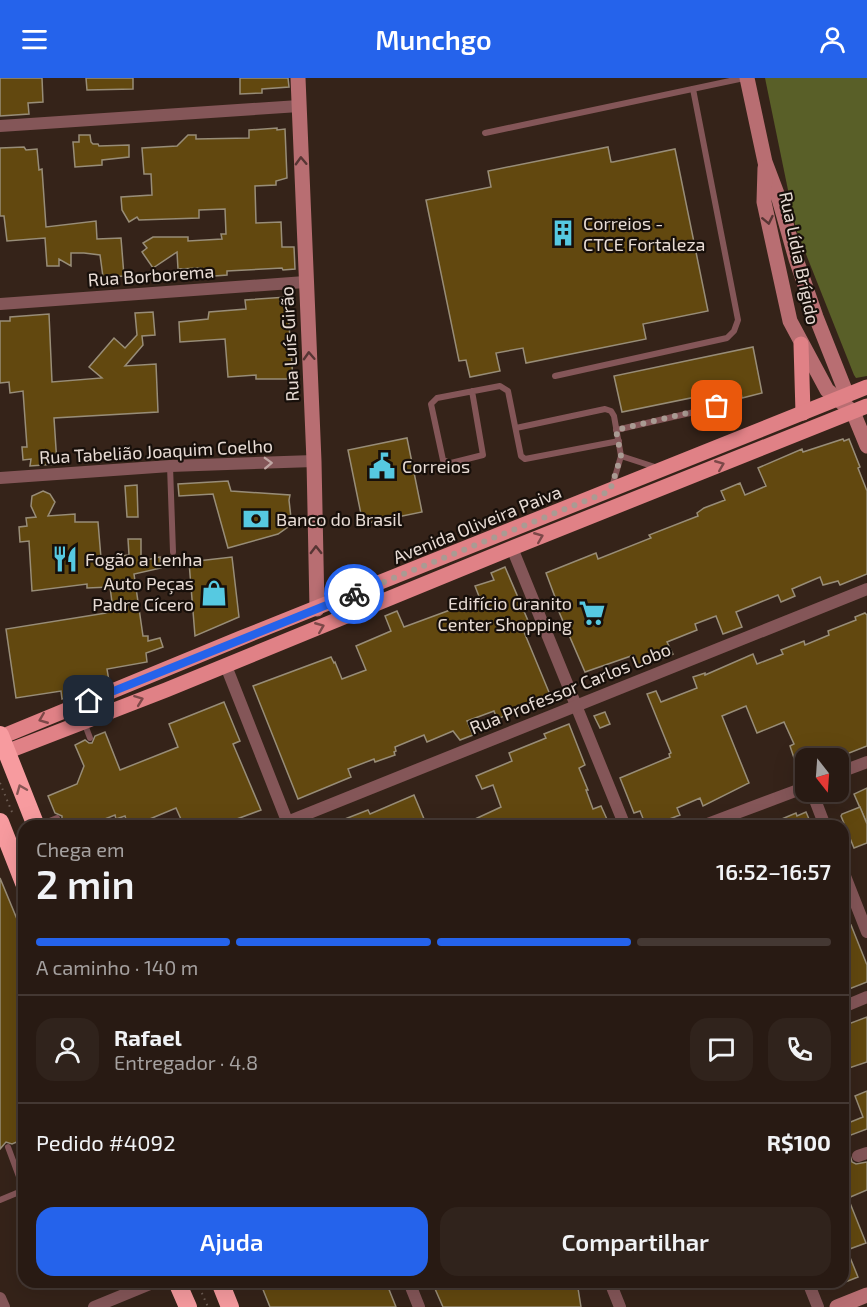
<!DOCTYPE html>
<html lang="pt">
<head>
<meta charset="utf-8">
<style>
  :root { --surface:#281a13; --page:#30231c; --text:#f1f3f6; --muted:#a5a1a0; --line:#443833; --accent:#2563eb }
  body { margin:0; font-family:"Exo 2",sans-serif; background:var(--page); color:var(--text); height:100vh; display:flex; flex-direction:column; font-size:22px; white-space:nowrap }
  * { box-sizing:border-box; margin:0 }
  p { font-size:20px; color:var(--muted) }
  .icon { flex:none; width:33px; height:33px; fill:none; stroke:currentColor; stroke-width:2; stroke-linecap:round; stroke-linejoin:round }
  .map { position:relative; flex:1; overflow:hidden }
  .sheet { position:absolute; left:18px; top:742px; width:831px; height:468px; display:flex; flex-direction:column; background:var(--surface); border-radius:18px; box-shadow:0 6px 24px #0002,0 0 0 2px var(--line) }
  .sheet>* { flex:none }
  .needle { width:39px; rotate:163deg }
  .buttons { position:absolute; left:795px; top:670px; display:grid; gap:12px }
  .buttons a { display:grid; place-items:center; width:54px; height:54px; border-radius:12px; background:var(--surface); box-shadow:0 6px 24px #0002,0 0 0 2px var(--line); font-size:30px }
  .pin { position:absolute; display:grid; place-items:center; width:51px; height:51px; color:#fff; margin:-26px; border-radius:12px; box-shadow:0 3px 9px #0006 }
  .courier { position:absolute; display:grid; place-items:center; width:60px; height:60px; margin:-30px; border:4px solid #2563eb; border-radius:50%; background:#fff; color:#222; box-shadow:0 2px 8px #0007 }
  .head em { font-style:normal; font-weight:600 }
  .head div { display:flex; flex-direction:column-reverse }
  .head { display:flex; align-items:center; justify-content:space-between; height:102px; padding:0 18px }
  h1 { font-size:39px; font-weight:600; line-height:45px }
  .bar { display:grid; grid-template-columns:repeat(4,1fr); gap:9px 6px; align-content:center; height:72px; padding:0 18px }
  .bar i { height:8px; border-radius:4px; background:var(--line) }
  .bar .selected { background:var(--accent) }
  .bar p { grid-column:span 4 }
  .line { display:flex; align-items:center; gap:15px; padding:0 18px; border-top:2px solid var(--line) }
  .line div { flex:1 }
  .round { display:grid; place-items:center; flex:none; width:63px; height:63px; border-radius:18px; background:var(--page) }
  .primary-button { display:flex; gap:12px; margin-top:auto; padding:12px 18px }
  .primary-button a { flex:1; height:69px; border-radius:18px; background:var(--accent); color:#fff; font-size:24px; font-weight:600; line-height:69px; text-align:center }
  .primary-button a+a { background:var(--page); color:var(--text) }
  header { display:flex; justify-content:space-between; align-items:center; height:78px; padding:0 18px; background:var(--accent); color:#fff; font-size:27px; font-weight:600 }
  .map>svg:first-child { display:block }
  .forest { fill:#595f28 }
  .building { fill:#62480f; stroke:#988d78; stroke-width:1.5 }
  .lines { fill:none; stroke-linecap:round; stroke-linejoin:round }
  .path { stroke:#6d5d54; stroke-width:2; stroke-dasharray:1.5 4.5; stroke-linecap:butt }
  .lane { stroke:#845658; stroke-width:6 }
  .street { stroke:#845658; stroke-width:12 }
  .secondary { stroke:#b86e72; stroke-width:15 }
  .primary { stroke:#e08186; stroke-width:15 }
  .highway { stroke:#f79b9f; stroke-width:18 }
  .oneway { stroke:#573534 }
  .oneway2 { stroke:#c0a6a3 }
  .oneway3 { stroke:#7c4848 }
  .oneway4 { stroke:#875554 }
  .done { stroke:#a99b93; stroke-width:6; stroke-dasharray:0 10.8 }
  .route { stroke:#2563eb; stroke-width:8 }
  .labels { text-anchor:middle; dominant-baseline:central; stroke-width:4.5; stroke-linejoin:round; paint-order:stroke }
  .poi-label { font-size:18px; fill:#e8dcd5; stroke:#170f0a; text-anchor:start }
  .street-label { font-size:18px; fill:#e8dcd5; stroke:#170f0a }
</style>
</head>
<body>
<header><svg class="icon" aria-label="menu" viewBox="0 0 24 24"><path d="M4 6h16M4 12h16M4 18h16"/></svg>Munchgo<svg class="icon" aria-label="person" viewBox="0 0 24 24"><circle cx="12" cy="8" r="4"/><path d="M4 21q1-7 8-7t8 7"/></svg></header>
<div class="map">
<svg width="867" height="1229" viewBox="0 0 867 1229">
  <rect width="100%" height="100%" fill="#352319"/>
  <!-- forest -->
  <path class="forest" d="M765,0h102v298l-11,2 -2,-3 -58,-146z"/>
  <!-- building -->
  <g class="building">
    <path d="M0,0h42l1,24 -15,1 1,11 -29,2z"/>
    <path d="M86,0h47v11l-46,1z"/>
    <path d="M240,0h48l1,9 -27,2v4l-22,1z"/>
    <path d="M277,50v2l8,-1 2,49 -11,3v4l-21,1 1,37 25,-1 1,25h12l1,22 -12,1 -1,-2 -55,3v4l-25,2 -1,-9 -23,1 -1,-17 -24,16 -11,-16 5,-4 -4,-5 10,-6h35v4l34,-2 -1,-5h5l-1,-25 -26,1v8l-60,2 -2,-3 -8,5 -7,-12 -1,-13 31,-2 -1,-21h-7l-2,-26 35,-2 11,-11h8v4l53,-1v-8z"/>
    <path d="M79,57h11l1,7 2,2h5l1,2 30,-1v12l-27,3v5l-27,2 -2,-25h6z"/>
    <path d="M24,69l2,3 11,-1 2,21 3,-1 4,58 50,-6 1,18 24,-1 3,38 -21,1 -3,-22 -16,-2h-13v13l-12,-7v7h-12l-2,-28 -38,3 -3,-25h-4v-68z"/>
    <path d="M608,69l3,15h2l62,-13 33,162 -65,13 3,15 -120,24 -3,-15 -27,5 4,18 -30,6 -4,-17 -7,1 -33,-161 65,-13 -3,-16z"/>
    <path d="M287,219l6,82h-37v-4l-28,2 -3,-38 -45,3 -1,-20 29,-3 1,-7 37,-3 -1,-9z"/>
    <path d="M153,234l2,23 -13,1 1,9 -18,21 31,-2 2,48 -104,6 3,46 -27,2 1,-7 -8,1 -1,-13h5l-4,-56 -13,2 -1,-11 -9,1v-62h10v-4l39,-3 3,68 50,-4 -13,-11 25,-29 11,10 12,-13 -2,-22z"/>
    <path d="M753,269l9,46 -20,5 -2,-10 -118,24 -8,-36z"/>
    <path d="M407,360l15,74 -59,12 -15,-74z"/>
    <path d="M843,361l1,2 5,-2 11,28 -2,1 9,23v83l-27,11 -2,-4 -15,4 -3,-8 -28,12 3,7 -14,6 -3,-7 -42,17 6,15 -19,7 -7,-18 -21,8 2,6 -30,12 6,12 -34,14 -5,-13 -49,17 -32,-74 2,-1 -9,-24 50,-20 2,6 53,-21 -2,-3 49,-19 -1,-3 7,-5 21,-8 -4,-9 19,-8 5,12 21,-9 -8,-18 44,-19 1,3z"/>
    <path d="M228,403l3,10 59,4 -1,5 2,18 -3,9 -10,7 -50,14 -15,-54 -34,2 -1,-12z"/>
    <path d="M137,407l1,32h-11l-2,-31z"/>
    <path d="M43,413l7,3 5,8 -7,14 27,-2v8h23l3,36 28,-3 -1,-16h13v22l19,-4 1,11 -27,6 9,62h5v5l12,-3 3,9 -17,6 1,9 -40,7 2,12 -47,18 -1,-8 -45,7 -10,-69 100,-16 7,-3 -3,-23 -23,1v-4l-55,7 -3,-50 -9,1 -1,-15 8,-1 -1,-8 10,-1 -5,-11 1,-10z"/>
    <path d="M232,479l7,60 -44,19 -6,-74z"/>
    <path d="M505,489l24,56 -7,4 29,70 -54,22 -3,-8 -27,10 6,14 -13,5 -7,-9 -26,11 -3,-7 -29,12 1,4 -2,1 1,3 -20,7 -1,-3 -26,10 3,8 -53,22 -45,-113 78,-29 3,6 1,-1 7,17 24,-9 -10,-24 35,-15 -6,-15 12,-5 7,16 76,-28 -5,-13 19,-6 -3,-7z"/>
    <path d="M865,535l2,2v131l-33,13h-28v4l-4,1 -4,-8 -4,2 -4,-12 4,-2 -10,-22 -27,11 -11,-27 -24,10 27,67 -46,23 -3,-8 -23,10 3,7 -29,11h-5l-6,-15 -6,2 -14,-35 50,-21 -1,-3 2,-1 -24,-59 9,-3 5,11 36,-14 -4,-11 12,-4v2l48,-21 4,10 26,-10 -2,-4 23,-9 1,4 24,-10 -1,-4 28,-11 -1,-3z"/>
    <path d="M224,624l16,39 -7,3 28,66 -43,16h-34l-8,-18 -43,18h-5l-3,-10 -9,3 -1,-4 -28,11h-26l-2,-3 3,-4v-3l-7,-3 -7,-17 29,-12 7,-18 -9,-21 10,-5 4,3h3l3,-7 10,-4 15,38 58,-23 -9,-23z"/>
    <path d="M605,634l5,12 -10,4 -6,-12z"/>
    <path d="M569,646l16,41 -6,3 9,22h-2l7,19 8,-3 9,20h-150l41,-19 -8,-22 -11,4 -6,-13 36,-15 -3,-8 37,-15 -2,-4z"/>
    <path d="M867,710v36l-13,-30z"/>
    <path d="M414,717l13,31h-100l41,-16 2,4z"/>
    <path d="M860,729l7,17v19l-13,5 -13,-32 1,-2z"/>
    <path d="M806,734l6,14h-47l31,-13 1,3z"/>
    <path d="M0,800l24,58v203l-12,5 -6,-2 -6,7z"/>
    <path d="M851,847l16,40v17l-18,7 -6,-14v-47z"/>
    <path d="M867,939v45l-24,8v-44z"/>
    <path d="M867,1013v38l-24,9v-13l20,-8 -8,-21z"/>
    <path d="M843,1074l7,3 2,7 4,2 11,-2v28l-19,8 18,45 -19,7 11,27 -15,6z"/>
    <path d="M260,1204h126l10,25h-126z"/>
    <path d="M432,1204h79l2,3 8,-3h56l4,25h-138z"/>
  </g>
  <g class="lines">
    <!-- path -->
    <g class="path">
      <path d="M0,705l12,29"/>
      <path d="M197,1204l11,25"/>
    </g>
    <!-- lane -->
    <g class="lane">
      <path d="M485,55l259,-55"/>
      <path d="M555,298l172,-38 7,-7 4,-11 -45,-231"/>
      <path d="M472,313l11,64 -32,8 -8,-3 -12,-56 6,-6 63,-12 8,5 13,65 4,3 94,-18"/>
      <path d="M516,350l89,-19 6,2 3,5 7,40 -9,31"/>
      <path d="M616,352l122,-28"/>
      <path d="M621,378l37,12"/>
      <path d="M170,388l3,86"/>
      <path d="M84,644l6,16"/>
      <path d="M37,748l20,-8"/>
      <path d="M8,1069l13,35"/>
      <path d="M0,1122l24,-10"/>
    </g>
    <!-- street -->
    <g class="street">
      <path d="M0,48l299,-20"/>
      <path d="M0,226l305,-22"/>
      <path d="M0,400l170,-12 144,-5"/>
      <path d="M512,470l113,278"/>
      <path d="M226,588l63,160"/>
      <path d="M838,695l29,-11"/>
      <path d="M812,714l13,34"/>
      <path d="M287,744l580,-233"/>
      <path d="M702,748l104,-39"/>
      <path d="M843,793l24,61"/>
      <path d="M843,929l24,-10"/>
      <path d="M858,1078l9,-3"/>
      <path d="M409,1204l10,25"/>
      <path d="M610,1204l10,25"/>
      <path d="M808,1204l10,25"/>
      <path d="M0,1220l4,9"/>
      <path d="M94,1229l61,-25"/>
    </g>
    <!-- secondary -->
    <g class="secondary">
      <path d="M298,0l16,383 3,148"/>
      <path d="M747,0l18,84 14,37 17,60 20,58 31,78"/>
      <path d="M765,90l-1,34 26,119 37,69 26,22 14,34"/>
      <path d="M837,1229l30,-12"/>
    </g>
    <!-- primary -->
    <g class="primary">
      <path d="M801,266l2,69"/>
      <path d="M1,659l240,-99 626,-251"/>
      <path d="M6,674l160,-62 346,-142 355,-142"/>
    </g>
    <!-- highway -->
    <g class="highway">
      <path d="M0,657l36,91"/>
      <path d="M0,744l24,61"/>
      <path d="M177,1204l11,25"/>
      <path d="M220,1204l10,25"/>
    </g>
  </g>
  <!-- one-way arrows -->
  <defs><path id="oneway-chevron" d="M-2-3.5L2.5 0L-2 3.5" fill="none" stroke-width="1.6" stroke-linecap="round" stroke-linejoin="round" transform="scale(1.5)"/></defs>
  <g class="oneway">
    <use href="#oneway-chevron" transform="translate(301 83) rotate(-92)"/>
    <use href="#oneway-chevron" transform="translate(768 142) rotate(78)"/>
    <use href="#oneway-chevron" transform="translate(309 278) rotate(-93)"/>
    <use href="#oneway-chevron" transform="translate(316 472) rotate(-91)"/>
  </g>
  <use class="oneway2" href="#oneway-chevron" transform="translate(268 385) rotate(-2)"/>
  <g class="oneway3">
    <use href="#oneway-chevron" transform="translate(720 387) rotate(-22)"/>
    <use href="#oneway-chevron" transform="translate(539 459) rotate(-22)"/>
    <use href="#oneway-chevron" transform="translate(320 549) rotate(-22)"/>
    <use href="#oneway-chevron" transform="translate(139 622) rotate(-21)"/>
    <use href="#oneway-chevron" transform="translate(43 641) rotate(158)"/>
  </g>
  <use class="oneway4" href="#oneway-chevron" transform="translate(21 711) rotate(-112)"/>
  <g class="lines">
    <!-- done -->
    <path class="done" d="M354,516l256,-103 11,-35 -5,-26 101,-24"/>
    <!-- route -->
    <path class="route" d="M89,623l265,-107"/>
  </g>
  <!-- icons -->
  <defs>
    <g id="building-bare" transform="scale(2.07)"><path d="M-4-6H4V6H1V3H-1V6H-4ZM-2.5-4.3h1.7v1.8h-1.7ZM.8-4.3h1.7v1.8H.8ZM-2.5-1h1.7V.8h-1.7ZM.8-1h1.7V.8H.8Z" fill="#56c9e1" stroke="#170f0a" stroke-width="2.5" paint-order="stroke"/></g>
    <g id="civic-bare" transform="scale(2.07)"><path d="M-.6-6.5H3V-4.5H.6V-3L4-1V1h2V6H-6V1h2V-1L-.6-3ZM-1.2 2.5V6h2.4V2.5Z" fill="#56c9e1" stroke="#170f0a" stroke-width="2.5" paint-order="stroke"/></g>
    <g id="bank-bare" transform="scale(2.07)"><path d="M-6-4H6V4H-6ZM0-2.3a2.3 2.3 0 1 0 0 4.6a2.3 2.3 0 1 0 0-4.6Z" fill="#56c9e1" stroke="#170f0a" stroke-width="2.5" paint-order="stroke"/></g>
    <g id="restaurant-bare" transform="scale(2.07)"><path d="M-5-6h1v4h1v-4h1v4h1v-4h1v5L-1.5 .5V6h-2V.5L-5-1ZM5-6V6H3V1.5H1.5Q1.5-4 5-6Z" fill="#56c9e1" stroke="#170f0a" stroke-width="2.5" paint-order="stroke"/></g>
    <g id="shop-bare" transform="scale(2.07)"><path d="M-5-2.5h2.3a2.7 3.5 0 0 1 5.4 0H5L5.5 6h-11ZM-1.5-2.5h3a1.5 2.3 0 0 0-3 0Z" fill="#56c9e1" stroke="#170f0a" stroke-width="2.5" paint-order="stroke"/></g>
    <g id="supermarket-bare" transform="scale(2.07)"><path d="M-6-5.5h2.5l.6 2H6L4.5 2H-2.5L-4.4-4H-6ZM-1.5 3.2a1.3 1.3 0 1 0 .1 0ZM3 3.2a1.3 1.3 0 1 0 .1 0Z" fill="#56c9e1" stroke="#170f0a" stroke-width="2.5" paint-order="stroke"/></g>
  </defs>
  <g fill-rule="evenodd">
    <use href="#building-bare" x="563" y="155"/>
    <use href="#civic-bare" x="382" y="388"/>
    <use href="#bank-bare" x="256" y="441"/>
    <use href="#restaurant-bare" x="65" y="481"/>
    <use href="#shop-bare" x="214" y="515"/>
    <use href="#supermarket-bare" x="592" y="535"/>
  </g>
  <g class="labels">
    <!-- poi labels -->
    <g class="poi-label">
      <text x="583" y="145">Correios -<tspan x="583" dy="21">CTCE Fortaleza</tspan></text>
      <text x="402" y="388">Correios</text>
      <text x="276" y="441">Banco do Brasil</text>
      <text x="85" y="481">Fogão a Lenha</text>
      <text x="194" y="505" text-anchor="end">Auto Peças<tspan x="194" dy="21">Padre Cícero</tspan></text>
      <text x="572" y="525" text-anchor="end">Edifício Granito<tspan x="572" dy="21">Center Shopping</tspan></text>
    </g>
    <!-- street labels -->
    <g class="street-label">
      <text transform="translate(800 180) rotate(78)">Rua Lídia Brígido</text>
      <text transform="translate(151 197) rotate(-4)">Rua Borborema</text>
      <text transform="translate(289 266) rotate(-93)">Rua Luís Girão</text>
      <text transform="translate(156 373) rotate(-3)">Rua Tabelião Joaquim Coelho</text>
      <text transform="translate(477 446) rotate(-22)">Avenida Oliveira Paiva</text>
      <text transform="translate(570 610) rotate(-22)">Rua Professor Carlos Lobo</text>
    </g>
  </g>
</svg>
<div class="buttons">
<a><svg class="needle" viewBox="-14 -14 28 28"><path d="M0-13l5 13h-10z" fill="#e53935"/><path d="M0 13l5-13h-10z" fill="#a5a1a0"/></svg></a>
</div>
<div class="pin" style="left:717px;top:328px;background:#ea580c"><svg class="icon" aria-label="bag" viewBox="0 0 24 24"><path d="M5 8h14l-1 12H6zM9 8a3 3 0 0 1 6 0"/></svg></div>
<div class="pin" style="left:89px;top:623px;background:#1f2937"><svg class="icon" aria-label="home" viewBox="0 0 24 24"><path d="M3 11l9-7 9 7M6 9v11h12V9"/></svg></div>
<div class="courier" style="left:354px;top:516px"><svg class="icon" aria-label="bike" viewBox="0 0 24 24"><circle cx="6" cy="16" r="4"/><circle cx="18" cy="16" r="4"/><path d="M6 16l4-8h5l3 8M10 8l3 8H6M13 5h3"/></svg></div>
<section class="sheet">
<div class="head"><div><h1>2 min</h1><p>Chega em</p></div><em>16:52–16:57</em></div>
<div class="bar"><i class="selected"></i><i class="selected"></i><i class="selected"></i><i></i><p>A caminho · 140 m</p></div>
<div class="line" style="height:108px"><a class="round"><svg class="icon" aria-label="person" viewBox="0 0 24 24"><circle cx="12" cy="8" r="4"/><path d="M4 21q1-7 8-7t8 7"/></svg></a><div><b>Rafael</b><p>Entregador · 4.8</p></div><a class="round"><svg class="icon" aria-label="chat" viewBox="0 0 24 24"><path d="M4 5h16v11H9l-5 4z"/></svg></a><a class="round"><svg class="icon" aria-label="phone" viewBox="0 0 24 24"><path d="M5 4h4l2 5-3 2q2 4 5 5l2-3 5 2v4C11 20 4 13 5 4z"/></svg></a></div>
<div class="line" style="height:78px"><div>Pedido #4092</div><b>R$100</b></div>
<div class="primary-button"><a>Ajuda</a><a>Compartilhar</a></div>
</section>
</div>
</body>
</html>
